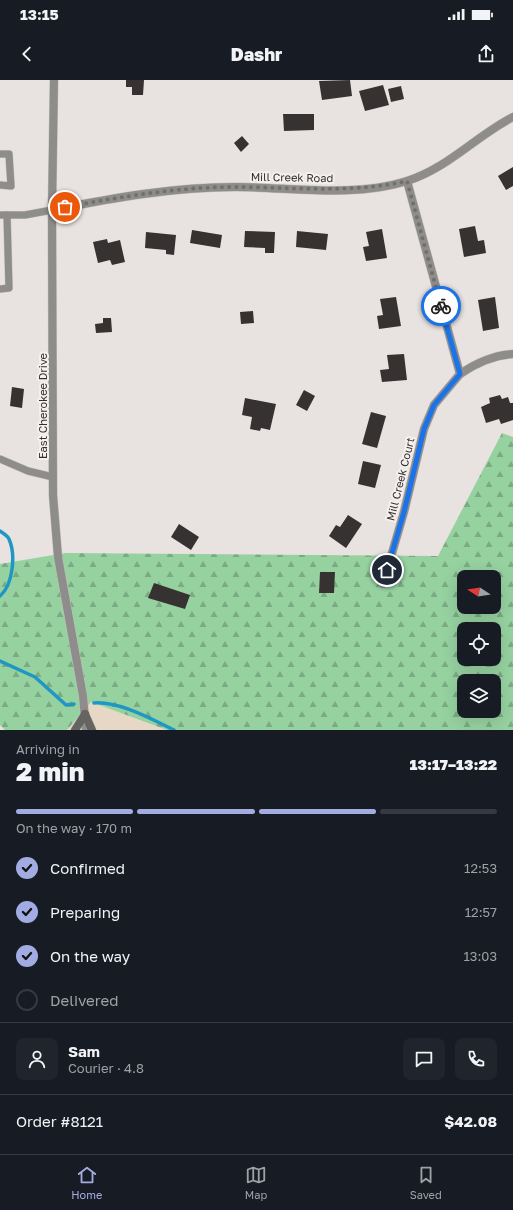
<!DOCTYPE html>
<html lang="en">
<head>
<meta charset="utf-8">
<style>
  :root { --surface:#171b24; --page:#20242c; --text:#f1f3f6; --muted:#9ea1a6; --line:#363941; --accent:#a2ace2 }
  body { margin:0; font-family:"Golos Text",sans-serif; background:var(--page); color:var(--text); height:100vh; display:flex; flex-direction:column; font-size:15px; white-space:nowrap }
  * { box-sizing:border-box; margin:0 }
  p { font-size:13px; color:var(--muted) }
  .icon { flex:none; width:22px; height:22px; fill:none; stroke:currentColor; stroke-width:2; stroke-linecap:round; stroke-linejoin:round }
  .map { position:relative; height:650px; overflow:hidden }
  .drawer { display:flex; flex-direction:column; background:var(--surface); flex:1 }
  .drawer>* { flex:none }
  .needle { width:26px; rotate:282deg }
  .controls { position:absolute; left:457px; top:490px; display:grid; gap:8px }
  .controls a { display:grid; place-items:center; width:44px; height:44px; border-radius:8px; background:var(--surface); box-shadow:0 4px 16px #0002; font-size:20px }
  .pin { position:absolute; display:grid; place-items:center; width:34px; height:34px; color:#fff; margin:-17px; border:2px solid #fff; border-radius:50%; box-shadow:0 1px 4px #0007 }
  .courier { position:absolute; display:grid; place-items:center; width:40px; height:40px; margin:-20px; border:3px solid #1a73e8; border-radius:50%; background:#fff; color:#222; box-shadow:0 1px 5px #0007 }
  .summary em { font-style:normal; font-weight:800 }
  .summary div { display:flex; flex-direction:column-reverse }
  .summary { display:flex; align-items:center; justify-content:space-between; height:68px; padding:0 16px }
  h1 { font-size:26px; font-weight:800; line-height:30px }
  .bar { display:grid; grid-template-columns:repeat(4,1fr); gap:6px 4px; align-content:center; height:48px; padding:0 16px }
  .bar i { height:5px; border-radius:3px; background:var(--line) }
  .bar .current { background:var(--accent) }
  .bar p { grid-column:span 4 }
  .line { display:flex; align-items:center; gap:10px; padding:0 16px; border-top:1px solid var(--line) }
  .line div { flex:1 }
  .round { display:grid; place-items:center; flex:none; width:42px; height:42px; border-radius:8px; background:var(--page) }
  ol { padding:0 16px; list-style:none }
  li { display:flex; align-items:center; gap:12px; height:44px }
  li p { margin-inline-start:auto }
  li .icon { padding:4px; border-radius:50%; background:var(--accent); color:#111; stroke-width:4 }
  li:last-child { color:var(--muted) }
  li i { width:22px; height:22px; border:2px solid var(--line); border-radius:50% }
  .status { display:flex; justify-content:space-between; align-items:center; height:28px; padding:0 20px; background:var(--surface); direction:ltr }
  .status svg { height:11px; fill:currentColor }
  header { display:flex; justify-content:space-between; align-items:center; height:52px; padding:0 16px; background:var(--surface); font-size:18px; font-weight:800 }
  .dock { display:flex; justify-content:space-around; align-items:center; height:56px; border-top:1px solid var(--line); background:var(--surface); font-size:11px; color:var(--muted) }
  .dock a { display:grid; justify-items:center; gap:2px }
  .dock .current { color:var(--accent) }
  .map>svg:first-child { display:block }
  .commercial { fill:#e7d8c5 }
  .forest { fill:url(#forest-firs); fill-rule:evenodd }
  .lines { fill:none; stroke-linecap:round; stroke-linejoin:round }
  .stream { stroke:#1f97c5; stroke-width:3.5 }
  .building { fill:#363231 }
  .service-casing { stroke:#c4bfbd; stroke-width:8 }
  .minor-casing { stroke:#c4bfbd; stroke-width:9 }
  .tertiary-casing { stroke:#c4bfbd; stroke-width:9 }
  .secondary-casing { stroke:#c4bfbd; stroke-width:9 }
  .service { stroke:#8e8d8b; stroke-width:7 }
  .minor { stroke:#8e8d8b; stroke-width:8 }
  .tertiary { stroke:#8e8d8b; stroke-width:8 }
  .secondary { stroke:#656461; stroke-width:8 }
  .done { stroke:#726f6e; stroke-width:4; stroke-dasharray:0 7.2 }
  .route { stroke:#1a73e8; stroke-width:5 }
  .labels { text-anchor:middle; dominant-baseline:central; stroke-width:4; stroke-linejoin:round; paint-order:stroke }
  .street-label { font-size:11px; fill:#333130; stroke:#f5f0ee }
</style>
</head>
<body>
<div class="status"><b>13:15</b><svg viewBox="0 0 49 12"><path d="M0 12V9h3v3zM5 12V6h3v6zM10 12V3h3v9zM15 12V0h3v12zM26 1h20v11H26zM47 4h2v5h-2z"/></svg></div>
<header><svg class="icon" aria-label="back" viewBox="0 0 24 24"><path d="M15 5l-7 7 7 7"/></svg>Dashr<svg class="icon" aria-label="share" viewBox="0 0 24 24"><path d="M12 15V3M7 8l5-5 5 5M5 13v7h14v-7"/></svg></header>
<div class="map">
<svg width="513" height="650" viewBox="0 0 513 650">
  <defs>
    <pattern id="forest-firs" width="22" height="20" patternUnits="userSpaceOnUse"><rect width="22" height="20" fill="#96d1a0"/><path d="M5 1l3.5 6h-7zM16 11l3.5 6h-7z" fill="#7baa83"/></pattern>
  </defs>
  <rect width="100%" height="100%" fill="#e8e3e0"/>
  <!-- commercial -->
  <path class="commercial" d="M91,622l76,28h-100z"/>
  <!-- forest -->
  <path class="forest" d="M502,353l11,4v293h-346l-76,-28 -24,28h-62l-5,-5v-161l65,-11 373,3zM464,497h30v30h-30zM464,549h30v30h-30zM464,601h30v30h-30z"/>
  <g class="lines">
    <!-- stream -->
    <g class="stream">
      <path d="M0,451c3,2 8,5 9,8 7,16 4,46 -9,57"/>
      <path d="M0,581l35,16 31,28 8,-1"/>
      <path d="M94,623c25,-2 57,16 80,27"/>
    </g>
  </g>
  <!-- building -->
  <g class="building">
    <path d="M126,0h18l-1,15h-11v-8h-6z"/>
    <path d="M350,0l2,16 -30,4 -3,-19z"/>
    <path d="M383,5l6,20 -24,6 -6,-20z"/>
    <path d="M401,6l3,13 -13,3 -3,-13z"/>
    <path d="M283,34h31v16l-30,1z"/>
    <path d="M242,56l7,8 -8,8 -7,-9z"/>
    <path d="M513,87v19l-7,4 -8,-14z"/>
    <path d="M475,146l3,15 6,-1 2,13 -22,4 -5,-28z"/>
    <path d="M382,149l5,29 -21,3 -3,-14 6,-1 -3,-14z"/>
    <path d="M192,150l30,5 -2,13 -30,-5z"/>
    <path d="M245,151l30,1 -1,21h-9v-5l-21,-1z"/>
    <path d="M297,151l31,3 -2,16 -30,-3z"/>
    <path d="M146,152l30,3 -2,20 -8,-1v-4l-21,-2z"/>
    <path d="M107,159l1,4 12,-3 5,22 -13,3 -2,-5 -12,3 -5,-21z"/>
    <path d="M396,217l5,29 -22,3 -2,-13 6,-1 -3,-16z"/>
    <path d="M495,217l4,31 -16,3 -5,-31z"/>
    <path d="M253,231l1,12 -13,1 -1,-12z"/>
    <path d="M103,238h8l1,14 -16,1 -1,-9 8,-1z"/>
    <path d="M404,274l3,26 -25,2 -2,-12 9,-1 -2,-14z"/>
    <path d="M12,307l12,2 -2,19 -12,-2z"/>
    <path d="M304,310l11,6 -8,15 -11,-6z"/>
    <path d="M500,315l2,4 6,-2 2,6h3v17l-12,4 -2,-5 -13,4 -5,-16 9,-4 -1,-5z"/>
    <path d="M245,318l31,6 -6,26 -9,-2 -1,3 -10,-2 2,-12 -10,-2z"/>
    <path d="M371,332l15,4 -9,32 -15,-4z"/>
    <path d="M363,381l18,4 -6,23 -17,-4z"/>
    <path d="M348,435l14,9 -16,24 -17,-12 7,-11 4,2z"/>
    <path d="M179,444l20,13 -8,13 -20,-13z"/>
    <path d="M320,492h15l-1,21h-15z"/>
    <path d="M154,503l36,12 -5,14 -37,-11z"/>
  </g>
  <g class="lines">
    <!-- service casing -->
    <g class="service-casing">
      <g id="service">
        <path d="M0,74h9l2,32 -11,-1"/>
        <path d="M0,135h25l27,-5"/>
        <path d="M0,209l9,-1 -2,-73"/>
        <path d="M0,379l28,12 25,6"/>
      </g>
    </g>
    <!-- minor casing -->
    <g class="minor-casing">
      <g id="minor">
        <path d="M460,294c16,-11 33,-19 53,-20"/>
        <path d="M383,504l21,-72 20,-83 10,-24 26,-31 -53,-193"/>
      </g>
    </g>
    <!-- tertiary casing -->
    <g class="tertiary-casing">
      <g id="tertiary">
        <path d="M54,0l-2,130 1,285 5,62 25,139 3,34"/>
        <path d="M52,130c61,-12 121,-23 183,-23 55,0 119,11 172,-6 41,-13 69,-45 106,-64"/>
      </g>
    </g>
    <!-- secondary casing -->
    <g class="secondary-casing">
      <g id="secondary">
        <path d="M85,634l7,16"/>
        <path d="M75,650l10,-16"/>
      </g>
    </g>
    <!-- service -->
    <use href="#service" class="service"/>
    <!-- minor -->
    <use href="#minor" class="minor"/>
    <!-- tertiary -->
    <use href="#tertiary" class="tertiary"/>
    <!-- secondary -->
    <use href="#secondary" class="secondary"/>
  </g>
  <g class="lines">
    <!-- done -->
    <path class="done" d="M65,127c56,-10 112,-20 169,-20 58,0 116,7 173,-6l34,125"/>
    <!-- route -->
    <path class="route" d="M387,490l17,-58 20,-83 10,-24 26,-31 -19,-68"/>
  </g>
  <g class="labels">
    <!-- street labels -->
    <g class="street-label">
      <text transform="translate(292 97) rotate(1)">Mill Creek Road</text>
      <text transform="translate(42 326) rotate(-90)">East Cherokee Drive</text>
      <text transform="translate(400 399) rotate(-76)">Mill Creek Court</text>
    </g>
  </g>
</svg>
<div class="controls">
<a><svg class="needle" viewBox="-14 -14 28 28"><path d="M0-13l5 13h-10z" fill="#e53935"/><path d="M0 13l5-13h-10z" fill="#9ea1a6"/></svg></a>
<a><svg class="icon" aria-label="locate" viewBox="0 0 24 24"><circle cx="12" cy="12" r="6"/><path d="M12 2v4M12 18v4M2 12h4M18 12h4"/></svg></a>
<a><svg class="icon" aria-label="layers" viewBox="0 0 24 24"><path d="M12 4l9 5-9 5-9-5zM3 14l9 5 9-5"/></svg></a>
</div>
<div class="pin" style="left:65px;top:127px;background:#ea580c"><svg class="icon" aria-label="bag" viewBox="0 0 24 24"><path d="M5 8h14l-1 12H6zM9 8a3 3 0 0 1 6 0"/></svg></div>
<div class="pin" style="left:387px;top:490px;background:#1f2937"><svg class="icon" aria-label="home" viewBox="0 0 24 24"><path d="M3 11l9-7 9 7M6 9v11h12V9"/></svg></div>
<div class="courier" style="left:441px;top:226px"><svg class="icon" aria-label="bike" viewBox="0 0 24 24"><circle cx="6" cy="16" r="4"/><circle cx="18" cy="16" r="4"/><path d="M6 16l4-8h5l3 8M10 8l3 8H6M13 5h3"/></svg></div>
</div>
<section class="drawer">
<div class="summary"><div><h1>2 min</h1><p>Arriving in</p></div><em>13:17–13:22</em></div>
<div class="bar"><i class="current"></i><i class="current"></i><i class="current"></i><i></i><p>On the way · 170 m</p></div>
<ol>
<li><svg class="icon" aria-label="check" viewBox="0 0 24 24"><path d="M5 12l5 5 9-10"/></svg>Confirmed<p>12:53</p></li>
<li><svg class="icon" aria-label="check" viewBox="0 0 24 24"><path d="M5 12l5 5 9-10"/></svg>Preparing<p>12:57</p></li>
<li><svg class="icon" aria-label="check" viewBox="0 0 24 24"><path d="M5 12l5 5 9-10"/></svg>On the way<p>13:03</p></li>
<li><i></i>Delivered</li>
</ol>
<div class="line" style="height:72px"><a class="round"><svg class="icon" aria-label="person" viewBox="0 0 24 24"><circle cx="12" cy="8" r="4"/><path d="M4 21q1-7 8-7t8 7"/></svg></a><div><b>Sam</b><p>Courier · 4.8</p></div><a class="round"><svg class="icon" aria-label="chat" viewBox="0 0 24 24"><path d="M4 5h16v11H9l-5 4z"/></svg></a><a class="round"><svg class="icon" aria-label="phone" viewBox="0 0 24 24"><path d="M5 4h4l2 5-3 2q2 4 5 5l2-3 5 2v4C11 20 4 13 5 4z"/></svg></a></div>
<div class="line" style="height:52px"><div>Order #8121</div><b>$42.08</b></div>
</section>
<nav class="dock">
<a class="current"><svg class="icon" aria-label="home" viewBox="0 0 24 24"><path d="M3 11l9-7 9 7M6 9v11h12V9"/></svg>Home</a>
<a><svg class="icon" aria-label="map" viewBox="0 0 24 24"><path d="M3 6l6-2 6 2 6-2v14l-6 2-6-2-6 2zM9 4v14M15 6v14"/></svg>Map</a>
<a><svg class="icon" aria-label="saved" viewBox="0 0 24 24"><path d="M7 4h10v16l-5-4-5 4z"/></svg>Saved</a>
</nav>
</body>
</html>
